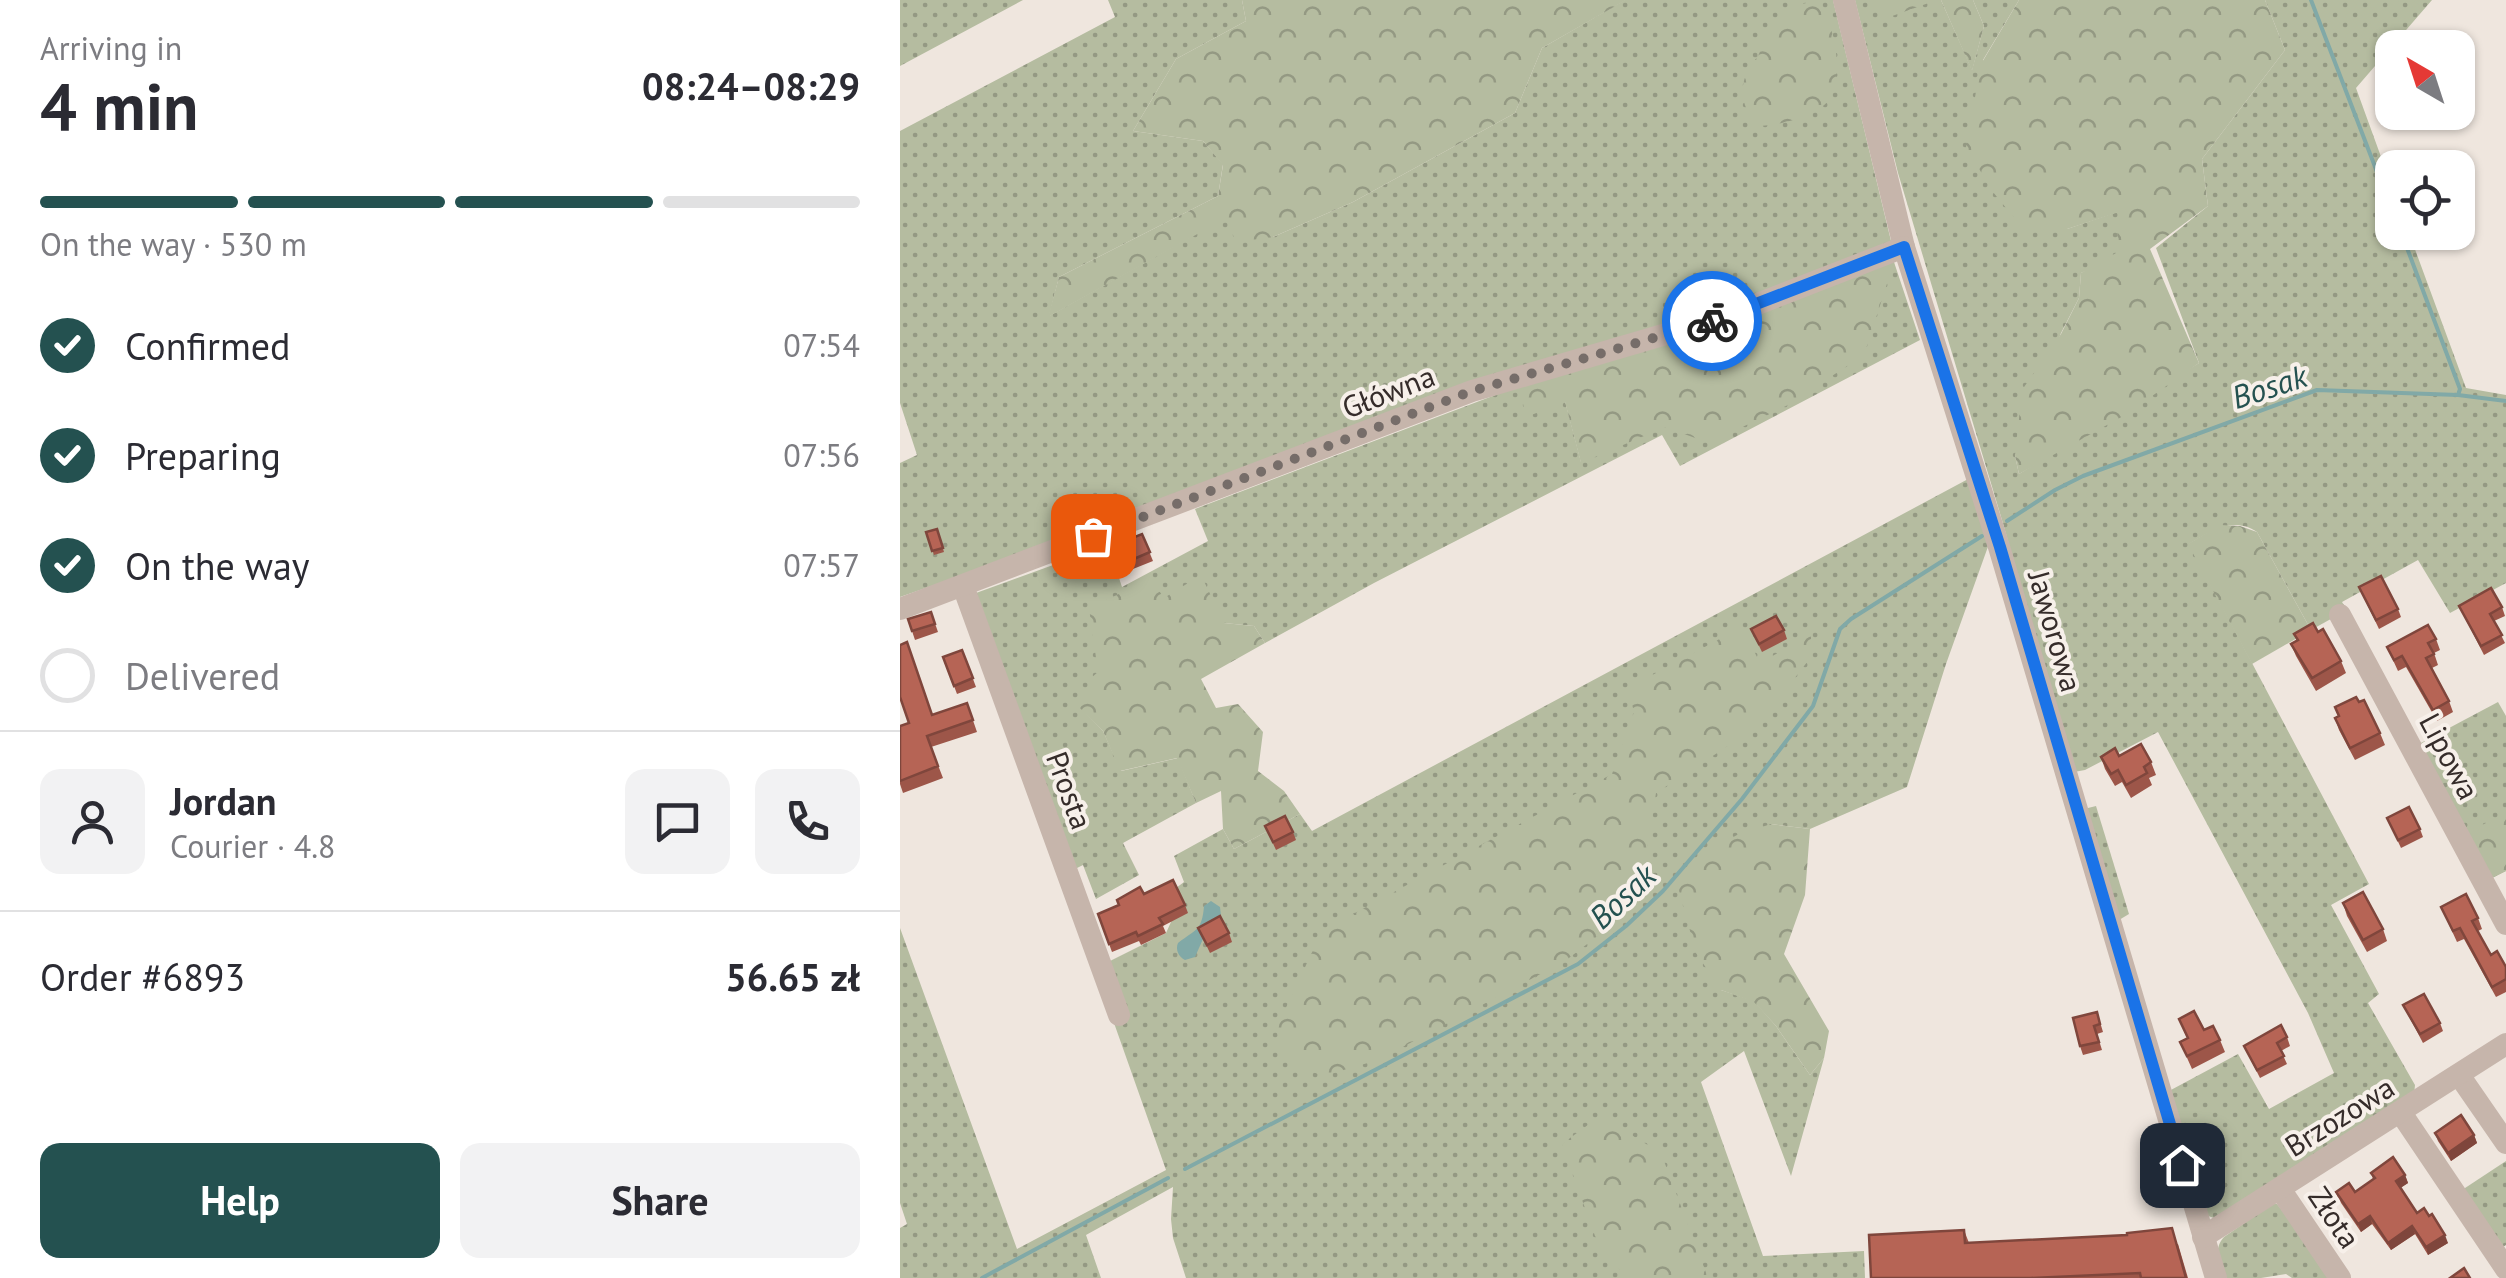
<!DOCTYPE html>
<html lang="en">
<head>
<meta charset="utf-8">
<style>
  :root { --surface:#fff; --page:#f2f2f3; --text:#2b2b33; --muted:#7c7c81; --line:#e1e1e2; --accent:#245150 }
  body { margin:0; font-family:"PT Sans",sans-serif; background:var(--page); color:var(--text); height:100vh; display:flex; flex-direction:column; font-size:38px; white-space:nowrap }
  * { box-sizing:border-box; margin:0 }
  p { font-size:32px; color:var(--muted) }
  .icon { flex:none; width:55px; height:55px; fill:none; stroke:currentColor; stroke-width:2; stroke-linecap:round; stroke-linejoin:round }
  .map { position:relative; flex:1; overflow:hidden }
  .panel { display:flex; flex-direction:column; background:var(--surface); width:900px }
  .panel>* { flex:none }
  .needle { width:65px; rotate:321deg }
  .buttons { position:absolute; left:1475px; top:30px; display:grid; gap:20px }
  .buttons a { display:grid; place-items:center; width:100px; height:100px; border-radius:20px; background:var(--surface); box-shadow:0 2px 8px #0004; font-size:50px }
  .pin { position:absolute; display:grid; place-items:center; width:85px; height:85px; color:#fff; margin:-42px; border-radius:20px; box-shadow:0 5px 15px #0006 }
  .courier { position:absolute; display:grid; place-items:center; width:100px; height:100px; margin:-50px; border:8px solid #1a73e8; border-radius:50%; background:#fff; color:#222; box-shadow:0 2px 12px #0007 }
  .overview em { font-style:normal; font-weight:700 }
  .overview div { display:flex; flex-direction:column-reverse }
  .overview { display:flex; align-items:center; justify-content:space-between; height:170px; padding:0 40px }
  h1 { font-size:65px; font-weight:700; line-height:75px }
  .bar { display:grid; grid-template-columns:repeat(4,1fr); gap:15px 10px; align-content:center; height:120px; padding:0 40px }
  .bar i { height:12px; border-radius:8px; background:var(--line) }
  .bar .on { background:var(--accent) }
  .bar p { grid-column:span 4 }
  .line { display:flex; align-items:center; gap:25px; padding:0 40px; border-top:2px solid var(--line) }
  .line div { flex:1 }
  .round { display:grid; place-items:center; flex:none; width:105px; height:105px; border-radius:20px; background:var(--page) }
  ol { padding:0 40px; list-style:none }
  li { display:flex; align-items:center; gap:30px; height:110px }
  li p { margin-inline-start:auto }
  li .icon { padding:10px; border-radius:50%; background:var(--accent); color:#fff; stroke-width:4 }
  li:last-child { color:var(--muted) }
  li i { width:55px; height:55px; border:5px solid var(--line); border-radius:50% }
  .button { display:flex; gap:20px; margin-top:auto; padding:20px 40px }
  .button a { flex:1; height:115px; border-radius:20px; background:var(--accent); color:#fff; font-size:40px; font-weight:700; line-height:115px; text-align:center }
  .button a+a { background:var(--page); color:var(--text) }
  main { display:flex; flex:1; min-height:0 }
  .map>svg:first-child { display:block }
  .grass { fill:url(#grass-dots) }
  .forest { fill:url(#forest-crowns) }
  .water { fill:#81a9a7 }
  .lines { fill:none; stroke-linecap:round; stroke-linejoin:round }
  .stream { stroke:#81a9a7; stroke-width:4 }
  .minor { stroke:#c6b5ab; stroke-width:22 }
  .wall { fill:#9d5649 }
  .shaded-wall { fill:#7f463c }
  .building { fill:#b66455; stroke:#7f463c; stroke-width:2.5 }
  .done { stroke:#766d69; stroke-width:10; stroke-dasharray:0 18 }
  .route { stroke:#1a73e8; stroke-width:12 }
  .labels { text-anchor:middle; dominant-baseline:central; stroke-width:8; stroke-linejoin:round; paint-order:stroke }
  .street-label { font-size:30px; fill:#352c2a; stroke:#f7f0ea }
  .water-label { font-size:32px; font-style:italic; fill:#245150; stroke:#f7f0ea }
</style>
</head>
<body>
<main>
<section class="panel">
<div class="overview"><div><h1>4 min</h1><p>Arriving in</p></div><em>08:24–08:29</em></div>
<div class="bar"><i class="on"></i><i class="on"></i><i class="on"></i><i></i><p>On the way · 530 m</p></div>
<ol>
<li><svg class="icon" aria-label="check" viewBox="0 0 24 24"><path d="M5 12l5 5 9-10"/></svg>Confirmed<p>07:54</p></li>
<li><svg class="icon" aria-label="check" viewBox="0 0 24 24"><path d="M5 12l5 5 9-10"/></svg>Preparing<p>07:56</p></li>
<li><svg class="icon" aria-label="check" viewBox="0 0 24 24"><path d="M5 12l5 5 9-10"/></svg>On the way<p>07:57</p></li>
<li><i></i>Delivered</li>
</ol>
<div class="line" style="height:180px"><a class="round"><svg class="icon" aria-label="person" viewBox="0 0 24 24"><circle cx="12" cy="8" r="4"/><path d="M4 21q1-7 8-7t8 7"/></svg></a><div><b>Jordan</b><p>Courier · 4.8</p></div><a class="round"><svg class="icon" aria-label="chat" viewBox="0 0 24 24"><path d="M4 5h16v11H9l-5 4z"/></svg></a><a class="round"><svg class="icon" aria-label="phone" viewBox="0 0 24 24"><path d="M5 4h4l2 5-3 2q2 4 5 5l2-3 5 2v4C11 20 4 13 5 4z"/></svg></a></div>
<div class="line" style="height:130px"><div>Order #6893</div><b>56.65 zł</b></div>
<div class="button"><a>Help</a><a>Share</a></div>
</section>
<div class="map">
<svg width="1606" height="1278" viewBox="0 0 1606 1278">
  <defs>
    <pattern id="grass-dots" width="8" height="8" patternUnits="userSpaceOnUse" patternTransform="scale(2.5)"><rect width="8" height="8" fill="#b5bca0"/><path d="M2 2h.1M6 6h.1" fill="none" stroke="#949983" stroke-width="1.8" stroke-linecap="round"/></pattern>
    <pattern id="forest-crowns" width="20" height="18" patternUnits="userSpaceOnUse" patternTransform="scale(2.5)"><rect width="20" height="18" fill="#b5bca0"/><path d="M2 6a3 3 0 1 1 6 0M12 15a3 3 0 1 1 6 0" fill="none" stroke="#949983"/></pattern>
  </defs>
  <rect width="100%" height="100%" fill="#efe6de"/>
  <!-- grass -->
  <g class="grass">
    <path d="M0,0h123l-123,66z"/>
    <path d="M208,0h134l4,21 -70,38 -43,72 70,10 20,23 -5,32 -159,81 -10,39 179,-100 45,21 80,-35 162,-89 27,-65 83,-48h208l58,241 -126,54 -865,302v-134l17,-8 -17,-52v-272l215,-114z"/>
    <path d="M955,0h86l31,70 12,-44 -11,-26h46l-36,60 84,169 53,-18 -1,46 -38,16 -2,25 -18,35 -46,123 4,18 180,-111 -43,-115 52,-42 -6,-47 83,-109 -20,-50h167l-76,88 36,99v45l17,1 57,155 40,7v188l-56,30 -32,-53 -76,42 5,8 -36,20 -54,-98c-24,-16 -46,-1 -68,12l180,340 -38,21 48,89 -11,9 47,82 -1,10 -198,124 -10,-4 -37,-124 69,-37 31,55 65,-36 -26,-60 -150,-281 -73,38 -11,2 -72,-252 -104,-347z"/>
    <path d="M994,262l26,78 -240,126 -18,-31 -288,148 -109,60 -11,-17 -30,-3 -125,50 -18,35 22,23 18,40 57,-13 18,45 -73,40 16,32 -43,24 -13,-34 -10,5 -97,-277 132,-48 14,42 86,-46 -13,-32 324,-123 46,15 16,61 84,-36z"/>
    <path d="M1070,478l20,63 -44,123 -39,123 -97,42 -39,-5 -50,166 33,11 22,25 34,49 14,-17 -33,118 -47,-125 -43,31 62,174 101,-5 1,27h-679l-13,-40 -2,-19 2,-32 -87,48 15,43h-201v-50l7,-4 -7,-21v-275l117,321 149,-79 -52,-147 -8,-60 60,-30 5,-11 5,-34 8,-6 -10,-26 49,-27 11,20 66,-35 12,17z"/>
    <path d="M1598,702l8,14v155l-14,7 -73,-134z"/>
    <path d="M1196,806l33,108 -10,6 -35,-111z"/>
    <path d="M1606,1161v84l-9,6 -38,-59z"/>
    <path d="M1372,1204h5l57,74h-42l-6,-4 -25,4h-39c-3,-15 -9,-29 2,-41z"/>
  </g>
  <!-- forest -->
  <g class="forest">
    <path d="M342,0h384l-84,48 -27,65 -162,89 -80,35 -38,5 -7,-25 -180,100 11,-40 159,-81 5,-31 -20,-24 -70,-10 43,-72 70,-38z"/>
    <path d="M976,0h61l-56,20z"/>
    <path d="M1041,0h32l11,26 -12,45z"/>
    <path d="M1119,0h246l20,50 -83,109 6,47 -58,43 49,114 -74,52 -106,59 -4,-18 7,-66 39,-56 18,-36 2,-25 35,-20 3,-41 -58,19 -37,-1 -31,-38 -27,-45 15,-83z"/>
    <path d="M913,2c23,15 31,73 17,96 -10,18 -53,28 -72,28 -16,-18 -21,-37 -8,-59 2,-5 7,-8 9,-13 4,-7 3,-17 7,-24 9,-15 30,-27 47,-28z"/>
    <path d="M994,262l-30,93 -78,51 -77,37 -44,-16 -84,36 -16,-61 -39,15 -7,-31z"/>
    <path d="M1320,525l20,1 17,6 54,98 -59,34 -64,-120z"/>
    <path d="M301,575l23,48 30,3 11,17 -64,36 15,29 22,-4 25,28 -5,39 26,20 16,23 -66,35 -11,-20 -2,-38 -25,12 -19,-45 -57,13 -17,-40 -23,-23 11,-30 7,-6 -9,-64 62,-29 13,19z"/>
    <path d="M842,627l18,36 51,-29v23l-54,70 -101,66 -12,76 -11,40 -68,52 -187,99 -55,16 -37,-15 -10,-32 46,-98 290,-157 22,-62 -6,-24z"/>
    <path d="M1606,813v58l-14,7 -26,-45z"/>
    <path d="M871,824l39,5 -5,66 -21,59 45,77 -5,27 -14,17 -34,-49 -22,-24 -33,-12 -25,-37 -19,-70 35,-34 25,-14z"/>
    <path d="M700,1116l61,37 47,125h-82l-31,-42 -33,-92z"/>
  </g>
  <!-- water -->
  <path class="water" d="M311,901l9,6 1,9 -18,23 -8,18 -10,3c-6,-3 -10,-10 -7,-17 18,-14 24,-12 26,-37z"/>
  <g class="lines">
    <!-- stream -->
    <g class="stream">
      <path d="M1411,0l81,211"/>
      <path d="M1501,232l59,157 -2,6"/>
      <path d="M1107,521l48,-31 28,-14 234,-86 141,5 48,6"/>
      <path d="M285,1169l393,-205 48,-38 37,-35 79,-92 71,-93 27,-77 11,-10 131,-83"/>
      <path d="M82,1278l186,-100"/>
    </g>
    <!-- minor -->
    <g class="minor">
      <path d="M944,0l60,247 95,300 217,731"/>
      <path d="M63,586l156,429"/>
      <path d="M0,609l572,-218 252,-74 180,-70"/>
      <path d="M1440,615l166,309"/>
      <path d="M1559,1075l47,68"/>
      <path d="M1501,1113l105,156"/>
      <path d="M1380,1189l60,89"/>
      <path d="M1303,1237l303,-193"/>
    </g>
  </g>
  <!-- wall -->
  <g class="wall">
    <path d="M37,529l7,23 -10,3 -8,-23z"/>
    <path d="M242,534l11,27 -30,12 -11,-27z"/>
    <path d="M1459,587l39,22 3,8 -22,12z"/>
    <path d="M1559,606l43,1 3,9 -11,5 11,22 -21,12z"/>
    <path d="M31,612l7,20 -23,8 -7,-21z"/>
    <path d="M851,629l33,1 3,9 -25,13z"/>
    <path d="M1418,632l23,29 5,12 -30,18 -20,-35 -5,-12 6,-3 -3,-7z"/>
    <path d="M1536,639l4,11 -6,3 4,12 -6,3 17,33 4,11 -16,9 -31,-54 -8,4 -11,-24z"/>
    <path d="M62,650l14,37 -19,7 -14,-37z"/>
    <path d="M1459,702l21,31 5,12 -30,15 -16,-30 -4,-12 3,-2 -3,-9z"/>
    <path d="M67,703l10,29 -46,15 12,31 -40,15 -3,-9v-58z"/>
    <path d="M1219,756l32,6 5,13 -7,3 3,7 -21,13 -9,-16 -7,4 -10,-17 -4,-12z"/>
    <path d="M1487,818l33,11 3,8 -22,11z"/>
    <path d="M365,826l28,6 3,8 -20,10z"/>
    <path d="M244,894l41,11 3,8 -25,13 3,7 -25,12 -2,-4 -27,11 -14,-38 21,-9 -2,-5z"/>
    <path d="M1443,903l40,26 4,12 -20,11 -20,-36z"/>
    <path d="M1541,907l37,11 4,11 -4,2 13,24 15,12v25l-10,5 -32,-58 -7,3z"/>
    <path d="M298,928l31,5 3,9 -22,11z"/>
    <path d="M1503,1005l37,18 3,8 -20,12z"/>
    <path d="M1197,1012l6,20 -6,2 5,16 -19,5 -3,-9z"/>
    <path d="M1279,1019l41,21 5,12 -33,17 -12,-27 7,-4z"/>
    <path d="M1387,1037l3,9 -9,5 6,13 -27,14 -16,-32z"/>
    <path d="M1535,1133l39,2 3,8 -26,18 -13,-20z"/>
    <path d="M1471,1173l34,2 3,8 -8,5 17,25 31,30 -20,12 -13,-21 -24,16 -19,-26 -11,8 -22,-32 -3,-8h19l18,-13z"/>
    <path d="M1064,1230l5,13 209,1 10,34h-317z"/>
  </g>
  <!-- shaded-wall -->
  <g class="shaded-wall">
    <path d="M1574,1135l3,8 -26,18 -3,-8z"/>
    <path d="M1505,1175l3,8 -9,6 -3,-8z"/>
    <path d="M1470,1216l2,8 -11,8 -3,-8z"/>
    <path d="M1512,1226l3,8 -24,16 -3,-7z"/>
    <path d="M1545,1235l3,8 -20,12 -2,-8z"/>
  </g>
  <!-- building -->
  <g class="building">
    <path d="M37,529l6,19 -11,3 -6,-19z"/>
    <path d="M242,534l8,18 -30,13 -8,-19z"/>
    <path d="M1481,576l17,33 -22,11 -17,-33z"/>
    <path d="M1591,588l11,19 -12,7 12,21 -21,11 -22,-40z"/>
    <path d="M31,612l4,12 -23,7 -4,-12z"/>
    <path d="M876,616l8,14 -25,14 -8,-15z"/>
    <path d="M1413,623l5,9 5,-3 18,32 -29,17 -21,-34 7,-4 -4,-6z"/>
    <path d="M1528,625l8,14 -8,4 6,11 -8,4 23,43 -16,9 -31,-54 -8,4 -7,-13z"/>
    <path d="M7,642l25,73 35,-12 6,17 -46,16 11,30 -38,15v-55l9,-3 -9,-26v-52z"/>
    <path d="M62,650l11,28 -19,8 -11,-29z"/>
    <path d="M1456,697l3,5 5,-2 16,33 -30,15 -15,-30 4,-2 -4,-9z"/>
    <path d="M1241,744l10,18 -7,5 3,6 -21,12 -8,-15 -7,4 -10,-17 14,-9 4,8z"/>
    <path d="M1509,807l11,22 -22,11 -11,-22z"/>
    <path d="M385,816l8,16 -20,10 -8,-16z"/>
    <path d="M273,880l12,25 -26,13 4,6 -25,12 -2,-4 -27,12 -11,-30 21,-9 -2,-5 23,-13 4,7z"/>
    <path d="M1463,892l20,37 -20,11 -20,-37z"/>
    <path d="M1566,894l12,24 -6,3 19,34 6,-4 9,16v12l-14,8 -32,-59 -7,3 -12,-24z"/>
    <path d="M320,916l9,17 -22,12 -9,-17z"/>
    <path d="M1524,994l16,29 -20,11 -17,-29z"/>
    <path d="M1294,1011l10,19 9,-4 7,14 -33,16 -7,-14 8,-4 -9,-19z"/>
    <path d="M1197,1012l3,12 -6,2 5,16 -19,4 -7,-28z"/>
    <path d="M1381,1025l6,12 -10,6 7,13 -27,14 -13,-24z"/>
    <path d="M1561,1115l13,20 -26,18 -13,-20z"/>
    <path d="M1493,1157l12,18 -9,6 21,32 7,-5 5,8 3,-2 13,21 -19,12 -14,-21 -24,17 -18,-27 -12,8 -22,-32 13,-9 6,9 20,-14 -4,-5z"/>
    <path d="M1272,1228l14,50h-45l-1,-5 -110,5h-159l-2,-43 95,-5 1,13 162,-8v-2z"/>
    <path d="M1564,1268l6,10h-20z"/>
  </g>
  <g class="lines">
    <!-- done -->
    <path class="done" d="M193,536l379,-145 240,-70"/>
    <!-- route -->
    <path class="route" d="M812,321l192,-74 96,300 182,618"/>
  </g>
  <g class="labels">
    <!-- street labels -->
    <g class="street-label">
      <text transform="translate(488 391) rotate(-21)">Główna</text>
      <text transform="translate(1156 631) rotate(74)">Jaworowa</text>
      <text transform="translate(1550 756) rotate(62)">Lipowa</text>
      <text transform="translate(170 790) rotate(70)">Prosta</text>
      <text transform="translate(1439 1116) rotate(-32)">Brzozowa</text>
      <text transform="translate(1435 1217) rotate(56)">Złota</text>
    </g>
    <!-- water labels -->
    <g class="water-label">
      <text transform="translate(1369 386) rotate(-18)">Bosak</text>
      <text transform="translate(722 896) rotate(-43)">Bosak</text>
    </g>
  </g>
</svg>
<div class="buttons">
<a><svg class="needle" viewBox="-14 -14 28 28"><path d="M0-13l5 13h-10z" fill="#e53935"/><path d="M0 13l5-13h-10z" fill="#7c7c81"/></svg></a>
<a><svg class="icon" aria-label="locate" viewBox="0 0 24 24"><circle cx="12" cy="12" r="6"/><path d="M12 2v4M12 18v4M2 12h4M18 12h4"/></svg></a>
</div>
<div class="pin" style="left:193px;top:536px;background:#ea580c"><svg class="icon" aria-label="bag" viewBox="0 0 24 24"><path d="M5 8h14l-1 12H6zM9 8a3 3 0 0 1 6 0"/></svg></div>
<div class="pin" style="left:1282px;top:1165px;background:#1f2937"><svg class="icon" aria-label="home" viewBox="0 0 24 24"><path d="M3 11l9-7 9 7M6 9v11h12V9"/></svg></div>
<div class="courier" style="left:812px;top:321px"><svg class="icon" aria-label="bike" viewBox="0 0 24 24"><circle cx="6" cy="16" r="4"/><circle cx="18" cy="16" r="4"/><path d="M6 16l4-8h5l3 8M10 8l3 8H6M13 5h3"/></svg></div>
</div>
</main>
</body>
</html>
